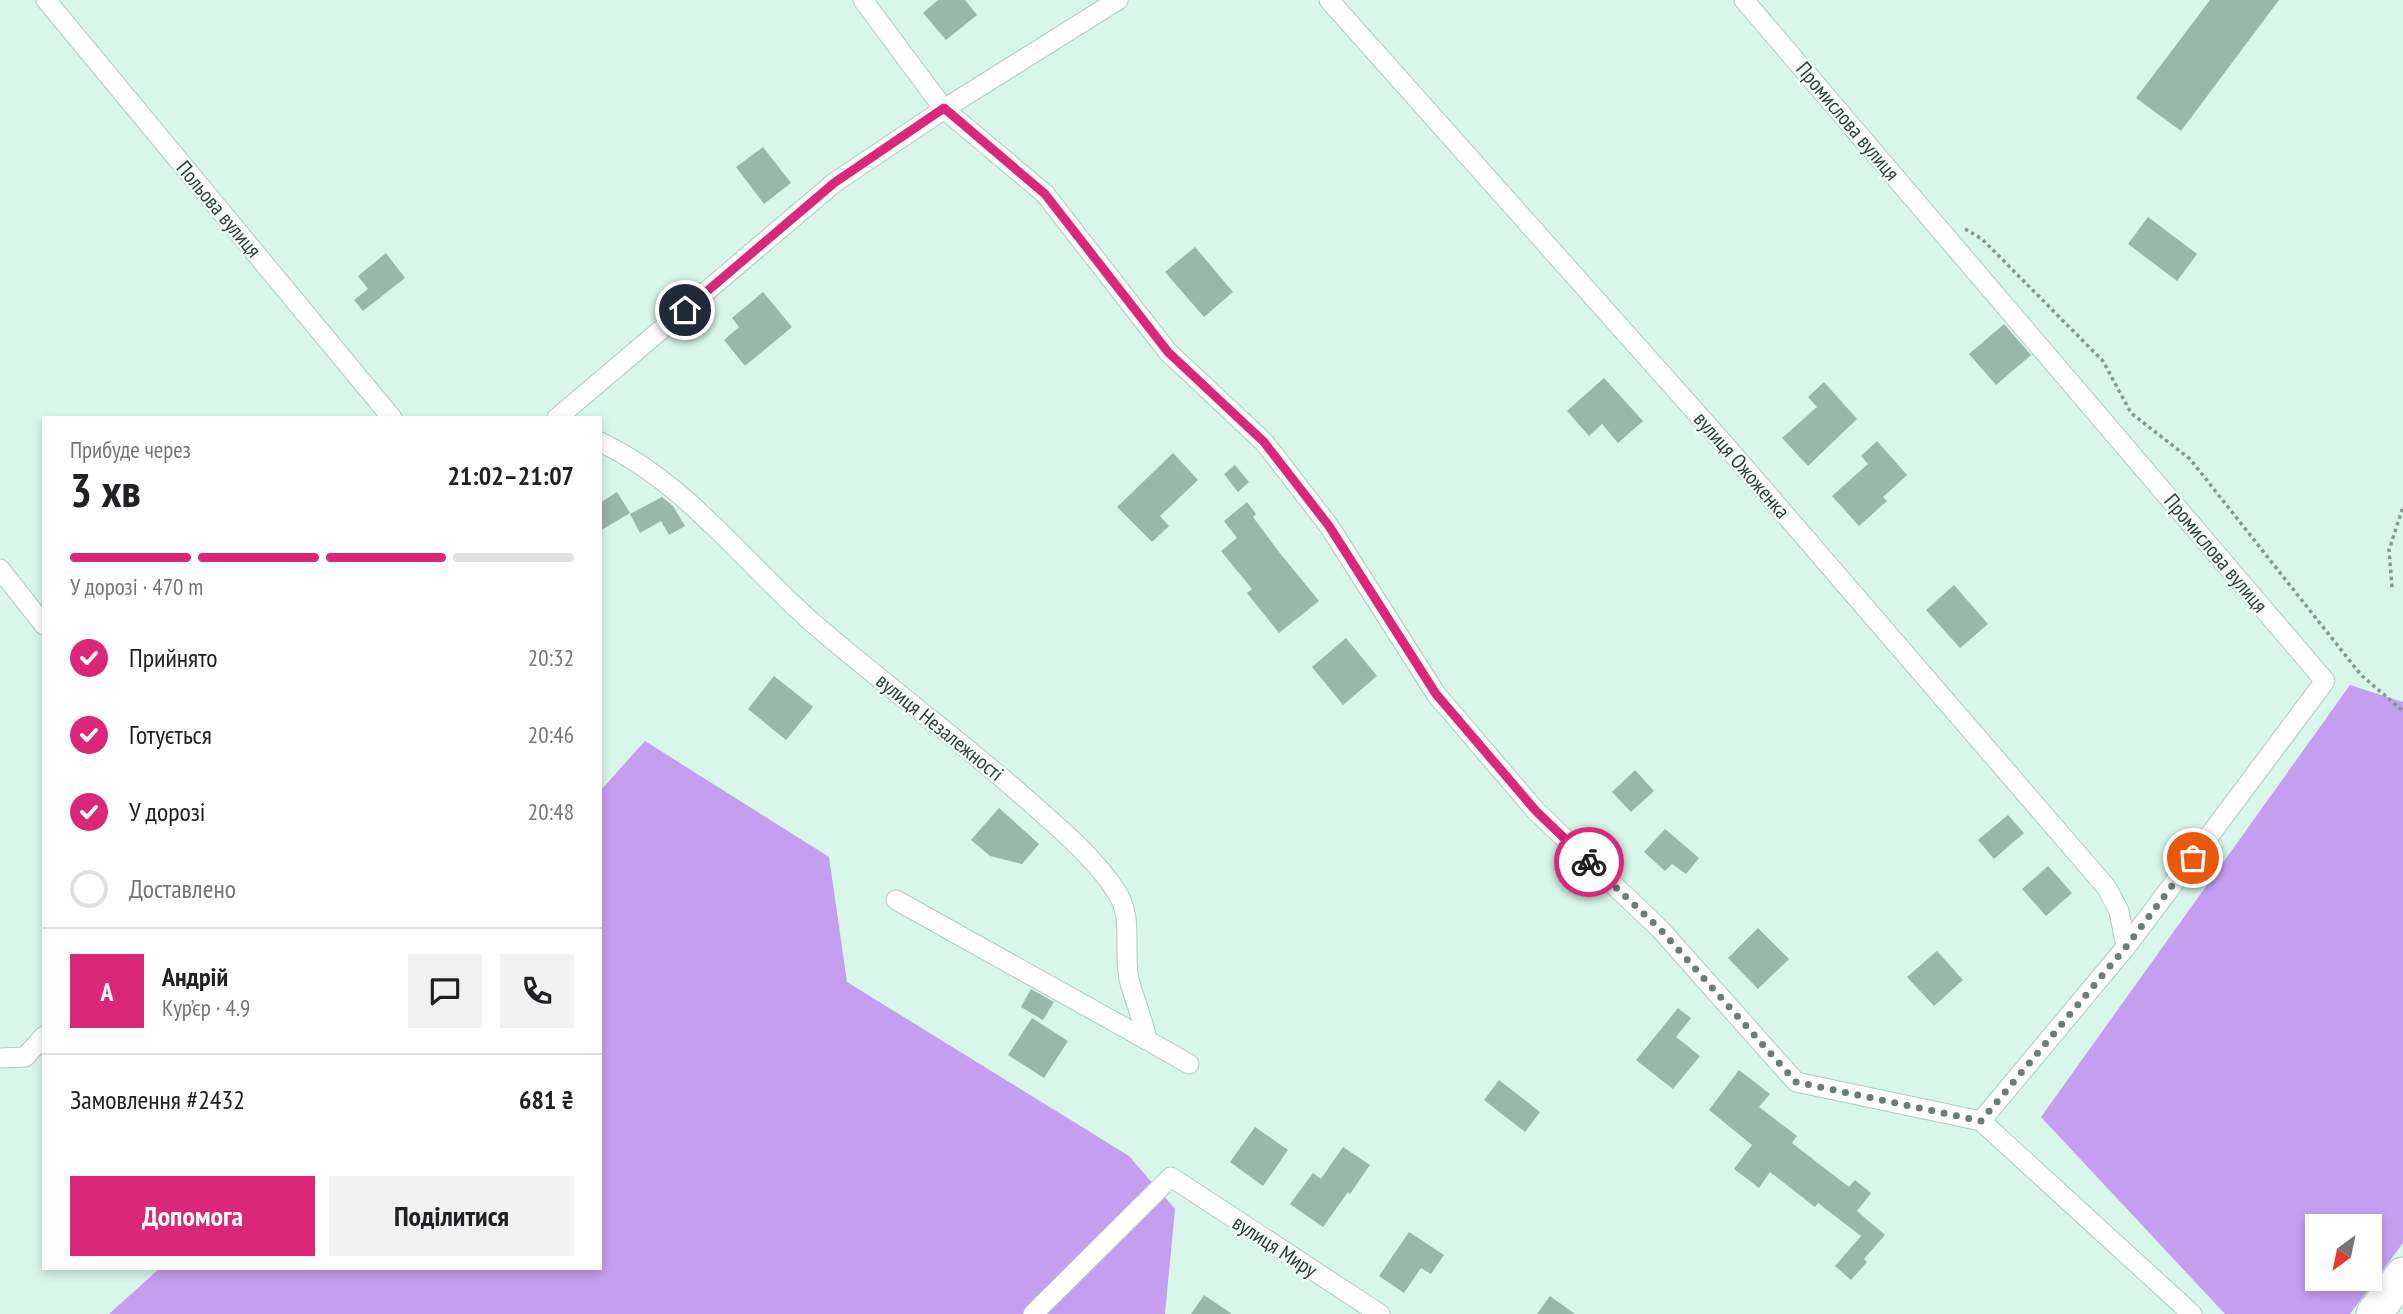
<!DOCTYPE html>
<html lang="uk">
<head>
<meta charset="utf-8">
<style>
  :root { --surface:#fff; --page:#f2f2f2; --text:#202124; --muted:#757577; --line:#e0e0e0; --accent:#db2777 }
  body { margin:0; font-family:"PT Sans Narrow",sans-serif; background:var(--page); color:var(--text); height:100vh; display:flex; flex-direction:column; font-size:26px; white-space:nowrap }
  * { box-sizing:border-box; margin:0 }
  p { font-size:23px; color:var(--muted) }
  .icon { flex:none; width:38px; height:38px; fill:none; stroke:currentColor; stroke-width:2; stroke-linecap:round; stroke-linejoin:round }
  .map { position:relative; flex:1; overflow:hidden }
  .drawer { position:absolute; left:42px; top:416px; width:560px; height:854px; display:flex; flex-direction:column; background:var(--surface); border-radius:0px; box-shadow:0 4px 10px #0003 }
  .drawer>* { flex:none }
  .needle { width:46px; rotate:213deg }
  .buttons { position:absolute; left:2305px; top:1214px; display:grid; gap:14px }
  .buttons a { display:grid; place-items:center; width:77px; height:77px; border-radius:0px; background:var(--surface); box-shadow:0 4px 10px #0003; font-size:35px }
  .pin { position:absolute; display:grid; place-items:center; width:60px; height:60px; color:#fff; margin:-30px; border:4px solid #fff; border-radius:50%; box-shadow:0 2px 7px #0007 }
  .courier { position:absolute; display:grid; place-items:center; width:70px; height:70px; margin:-35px; border:5px solid #db2777; border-radius:50%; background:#fff; color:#222; box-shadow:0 2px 9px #0007 }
  .head em { font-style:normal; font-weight:800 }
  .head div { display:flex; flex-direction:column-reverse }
  .head { display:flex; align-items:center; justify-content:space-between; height:119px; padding:0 28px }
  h1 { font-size:46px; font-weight:800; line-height:52px }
  .bar { display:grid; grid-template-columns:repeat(4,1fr); gap:10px 7px; align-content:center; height:84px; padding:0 28px }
  .bar i { height:9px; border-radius:5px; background:var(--line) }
  .bar .current { background:var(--accent) }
  .bar p { grid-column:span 4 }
  .line { display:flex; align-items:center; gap:18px; padding:0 28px; border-top:2px solid var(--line) }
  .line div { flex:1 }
  .round { display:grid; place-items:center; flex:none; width:74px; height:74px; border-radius:0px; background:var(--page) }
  ol { padding:0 28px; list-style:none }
  li { display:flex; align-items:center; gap:21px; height:77px }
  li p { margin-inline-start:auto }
  li .icon { padding:7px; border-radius:50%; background:var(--accent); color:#fff; stroke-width:4 }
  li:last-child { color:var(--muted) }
  li i { width:38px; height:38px; border:4px solid var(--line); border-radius:50% }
  .cta { display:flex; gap:14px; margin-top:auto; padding:14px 28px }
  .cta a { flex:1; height:80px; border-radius:0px; background:var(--accent); color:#fff; font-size:28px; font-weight:800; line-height:80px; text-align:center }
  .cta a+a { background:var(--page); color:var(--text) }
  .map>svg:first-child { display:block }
  .forest { fill:#c69ef0; fill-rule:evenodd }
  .building { fill:#9ab7ab }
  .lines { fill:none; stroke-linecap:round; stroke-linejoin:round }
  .street-casing { stroke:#aeccc0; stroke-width:21 }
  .highway-casing { stroke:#aeccc0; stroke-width:37 }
  .path { stroke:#839890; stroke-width:3.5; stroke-dasharray:3.5 3.5; stroke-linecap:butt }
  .street { stroke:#fff; stroke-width:19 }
  .highway { stroke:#fff; stroke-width:35 }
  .done { stroke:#6b7e76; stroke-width:7; stroke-dasharray:0 12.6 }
  .route { stroke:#db2777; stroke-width:9 }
  .labels { text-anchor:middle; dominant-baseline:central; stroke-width:5; stroke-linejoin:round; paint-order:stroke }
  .street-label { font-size:21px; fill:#313d38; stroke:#f3fffa }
</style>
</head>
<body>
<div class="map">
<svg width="2403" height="1314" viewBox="0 0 2403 1314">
  <rect width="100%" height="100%" fill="#d8f7ea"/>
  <!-- forest -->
  <g class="forest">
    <path d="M2350,685l53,17v541l-53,71h-125l-184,-197zM2317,1227h53v52h-53z"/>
    <path d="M645,741l184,116 18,125 282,174 46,53 -10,105h-1056l50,-45h441v-478z"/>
  </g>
  <!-- building -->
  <g class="building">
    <path d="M938,0h27l12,15 -31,25 -23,-27z"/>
    <path d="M2210,0h69l-98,131 -45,-33z"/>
    <path d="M763,147l28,36 -27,21 -28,-37z"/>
    <path d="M2148,217l49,37 -20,27 -49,-37z"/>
    <path d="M1195,247l38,45 -29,25 -39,-45z"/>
    <path d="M386,253l19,25 -42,33 -9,-11 14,-11 -10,-13z"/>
    <path d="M763,292l29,35 -47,39 -21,-26 15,-13 -7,-9z"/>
    <path d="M2004,324l27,31 -35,30 -27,-31z"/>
    <path d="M1604,378l39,43 -25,22 -16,-19 -13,12 -22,-25z"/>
    <path d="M1824,382l33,37 -49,47 -26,-28 35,-31 -9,-10z"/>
    <path d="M1877,441l30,34 -24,22 4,4 -28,25 -27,-30 36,-32 -7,-8z"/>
    <path d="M1173,453l25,27 -38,36 9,10 -17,16 -35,-35z"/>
    <path d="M1235,465l14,17 -11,10 -14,-18z"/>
    <path d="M617,492l13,21 -30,18v-28z"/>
    <path d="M662,497l11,9 12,20 -16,9 -8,-14 -21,12 -10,-19z"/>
    <path d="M1247,502l9,12 -3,3 26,35 40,49 -40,32 -32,-40 5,-4 -31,-38 16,-13 -13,-17z"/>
    <path d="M1954,585l34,39 -28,24 -34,-38z"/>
    <path d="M1346,638l31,38 -34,29 -31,-38z"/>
    <path d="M774,676l39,31 -27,33 -38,-31z"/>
    <path d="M1635,770l19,21 -23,21 -19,-20z"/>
    <path d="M999,808l40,36 -17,20 -32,-8 -19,-16z"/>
    <path d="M2008,815l16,18 -30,26 -16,-19z"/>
    <path d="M1665,829l34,29 -13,16 -14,-10 -7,7 -21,-19z"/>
    <path d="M2048,866l24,27 -26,23 -24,-27z"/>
    <path d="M1758,928l31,31 -31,30 -30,-31z"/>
    <path d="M1937,951l26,29 -29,26 -27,-29z"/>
    <path d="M1031,989l23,13 -11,18 -22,-13z"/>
    <path d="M1678,1008l13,10 -15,19 24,19 -27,33 -37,-29z"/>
    <path d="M1032,1018l36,23 -24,37 -36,-23z"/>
    <path d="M1739,1070l31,24 -11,13 38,29 -5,7 57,44 6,-7 16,13 -14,18 28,24 -21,24 3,3 -16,18 -16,-14 26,-30 -43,-33 -3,4 -45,-35 -11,16 -25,-19 18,-24 -43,-35z"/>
    <path d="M1499,1080l41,32 -15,20 -41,-32z"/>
    <path d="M1255,1127l33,23 -25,36 -33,-24z"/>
    <path d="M1343,1147l27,18 -20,29 -2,-2 -25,35 -33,-23 23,-31 8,6z"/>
    <path d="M1409,1232l35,23 -13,19 -10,-6 -17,25 -25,-17z"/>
    <path d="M1204,1295l28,19h-41z"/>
    <path d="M1550,1296l25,18h-38z"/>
  </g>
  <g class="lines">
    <!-- street casing -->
    <g class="street-casing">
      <g id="street">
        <path d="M46,0l346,418"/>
        <path d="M863,0l81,109 101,85 123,158 96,90 65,84 107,168 100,117 124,118 136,153 185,39"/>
        <path d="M1329,0l397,446 381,442 12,23 7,36"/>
        <path d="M1744,0l581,681 -199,266 -145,174"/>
        <path d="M557,418l277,-235 110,-74 174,-109"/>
        <path d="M600,442c87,41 143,120 214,182 71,61 147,117 217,179 30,27 63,54 85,88 18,26 7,59 13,88 5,20 14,40 18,61l42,24"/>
        <path d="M0,569l44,56"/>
        <path d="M896,900l251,140"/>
        <path d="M0,1058l25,-1 19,-21"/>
        <path d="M1981,1121l211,193"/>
        <path d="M1033,1314l138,-137 209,137"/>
      </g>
    </g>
    <!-- highway casing -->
    <g class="highway-casing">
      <path id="highway" d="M2374,1314l29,-39"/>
    </g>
    <!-- path -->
    <g class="path">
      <path d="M1965,229l17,10 121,122 28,52 59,46 171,216 42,36"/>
      <path d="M2392,587l-3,-37 14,-43"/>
    </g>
    <!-- street -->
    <use href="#street" class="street"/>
    <!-- highway -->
    <use href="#highway" class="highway"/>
  </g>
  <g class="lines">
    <!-- done -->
    <path class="done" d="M1589,862l71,67 136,153 185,39 145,-174 67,-89"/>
    <!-- route -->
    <path class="route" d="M685,310l149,-127 110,-75 101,86 123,158 96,90 65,84 107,168 100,117 53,51"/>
  </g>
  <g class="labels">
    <!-- street labels -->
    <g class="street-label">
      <text transform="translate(1848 121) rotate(50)">Промислова вулиця</text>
      <text transform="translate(219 209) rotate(50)">Польова вулиця</text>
      <text transform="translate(1742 465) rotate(49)">вулиця Ожоженка</text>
      <text transform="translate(2216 553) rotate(50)">Промислова вулиця</text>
      <text transform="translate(940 727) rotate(39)">вулиця Незалежності</text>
      <text transform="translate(1275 1246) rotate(33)">вулиця Миру</text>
    </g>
  </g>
</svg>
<div class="buttons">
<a><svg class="needle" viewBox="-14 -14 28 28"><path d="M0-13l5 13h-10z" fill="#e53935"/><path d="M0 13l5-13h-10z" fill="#757577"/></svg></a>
</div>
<div class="pin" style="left:2193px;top:858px;background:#ea580c"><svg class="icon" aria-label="bag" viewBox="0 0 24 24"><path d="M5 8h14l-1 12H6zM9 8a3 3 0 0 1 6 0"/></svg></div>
<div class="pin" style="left:685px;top:310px;background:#1f2937"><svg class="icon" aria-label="home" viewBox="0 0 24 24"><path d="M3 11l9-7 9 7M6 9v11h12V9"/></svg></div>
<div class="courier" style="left:1589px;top:862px"><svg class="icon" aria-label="bike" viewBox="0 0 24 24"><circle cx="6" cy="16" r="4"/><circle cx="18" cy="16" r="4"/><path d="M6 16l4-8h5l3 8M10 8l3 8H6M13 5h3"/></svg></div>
<section class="drawer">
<div class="head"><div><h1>3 хв</h1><p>Прибуде через</p></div><em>21:02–21:07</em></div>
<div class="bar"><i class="current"></i><i class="current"></i><i class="current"></i><i></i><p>У дорозі · 470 m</p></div>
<ol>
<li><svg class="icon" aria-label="check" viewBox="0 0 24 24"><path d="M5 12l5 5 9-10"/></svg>Прийнято<p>20:32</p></li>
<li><svg class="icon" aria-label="check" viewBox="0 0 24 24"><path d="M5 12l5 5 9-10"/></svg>Готується<p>20:46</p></li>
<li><svg class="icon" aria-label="check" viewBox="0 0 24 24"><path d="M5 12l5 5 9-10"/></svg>У дорозі<p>20:48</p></li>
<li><i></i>Доставлено</li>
</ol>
<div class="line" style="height:126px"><b class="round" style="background:var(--accent);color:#fff">А</b><div><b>Андрій</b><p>Кур’єр · 4.9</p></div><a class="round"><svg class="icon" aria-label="chat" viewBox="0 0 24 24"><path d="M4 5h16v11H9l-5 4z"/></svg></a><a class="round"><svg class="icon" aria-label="phone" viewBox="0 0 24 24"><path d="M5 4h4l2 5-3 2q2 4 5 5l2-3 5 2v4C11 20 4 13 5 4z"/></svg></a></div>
<div class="line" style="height:91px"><div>Замовлення #2432</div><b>681 ₴</b></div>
<div class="cta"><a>Допомога</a><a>Поділитися</a></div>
</section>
</div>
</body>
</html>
